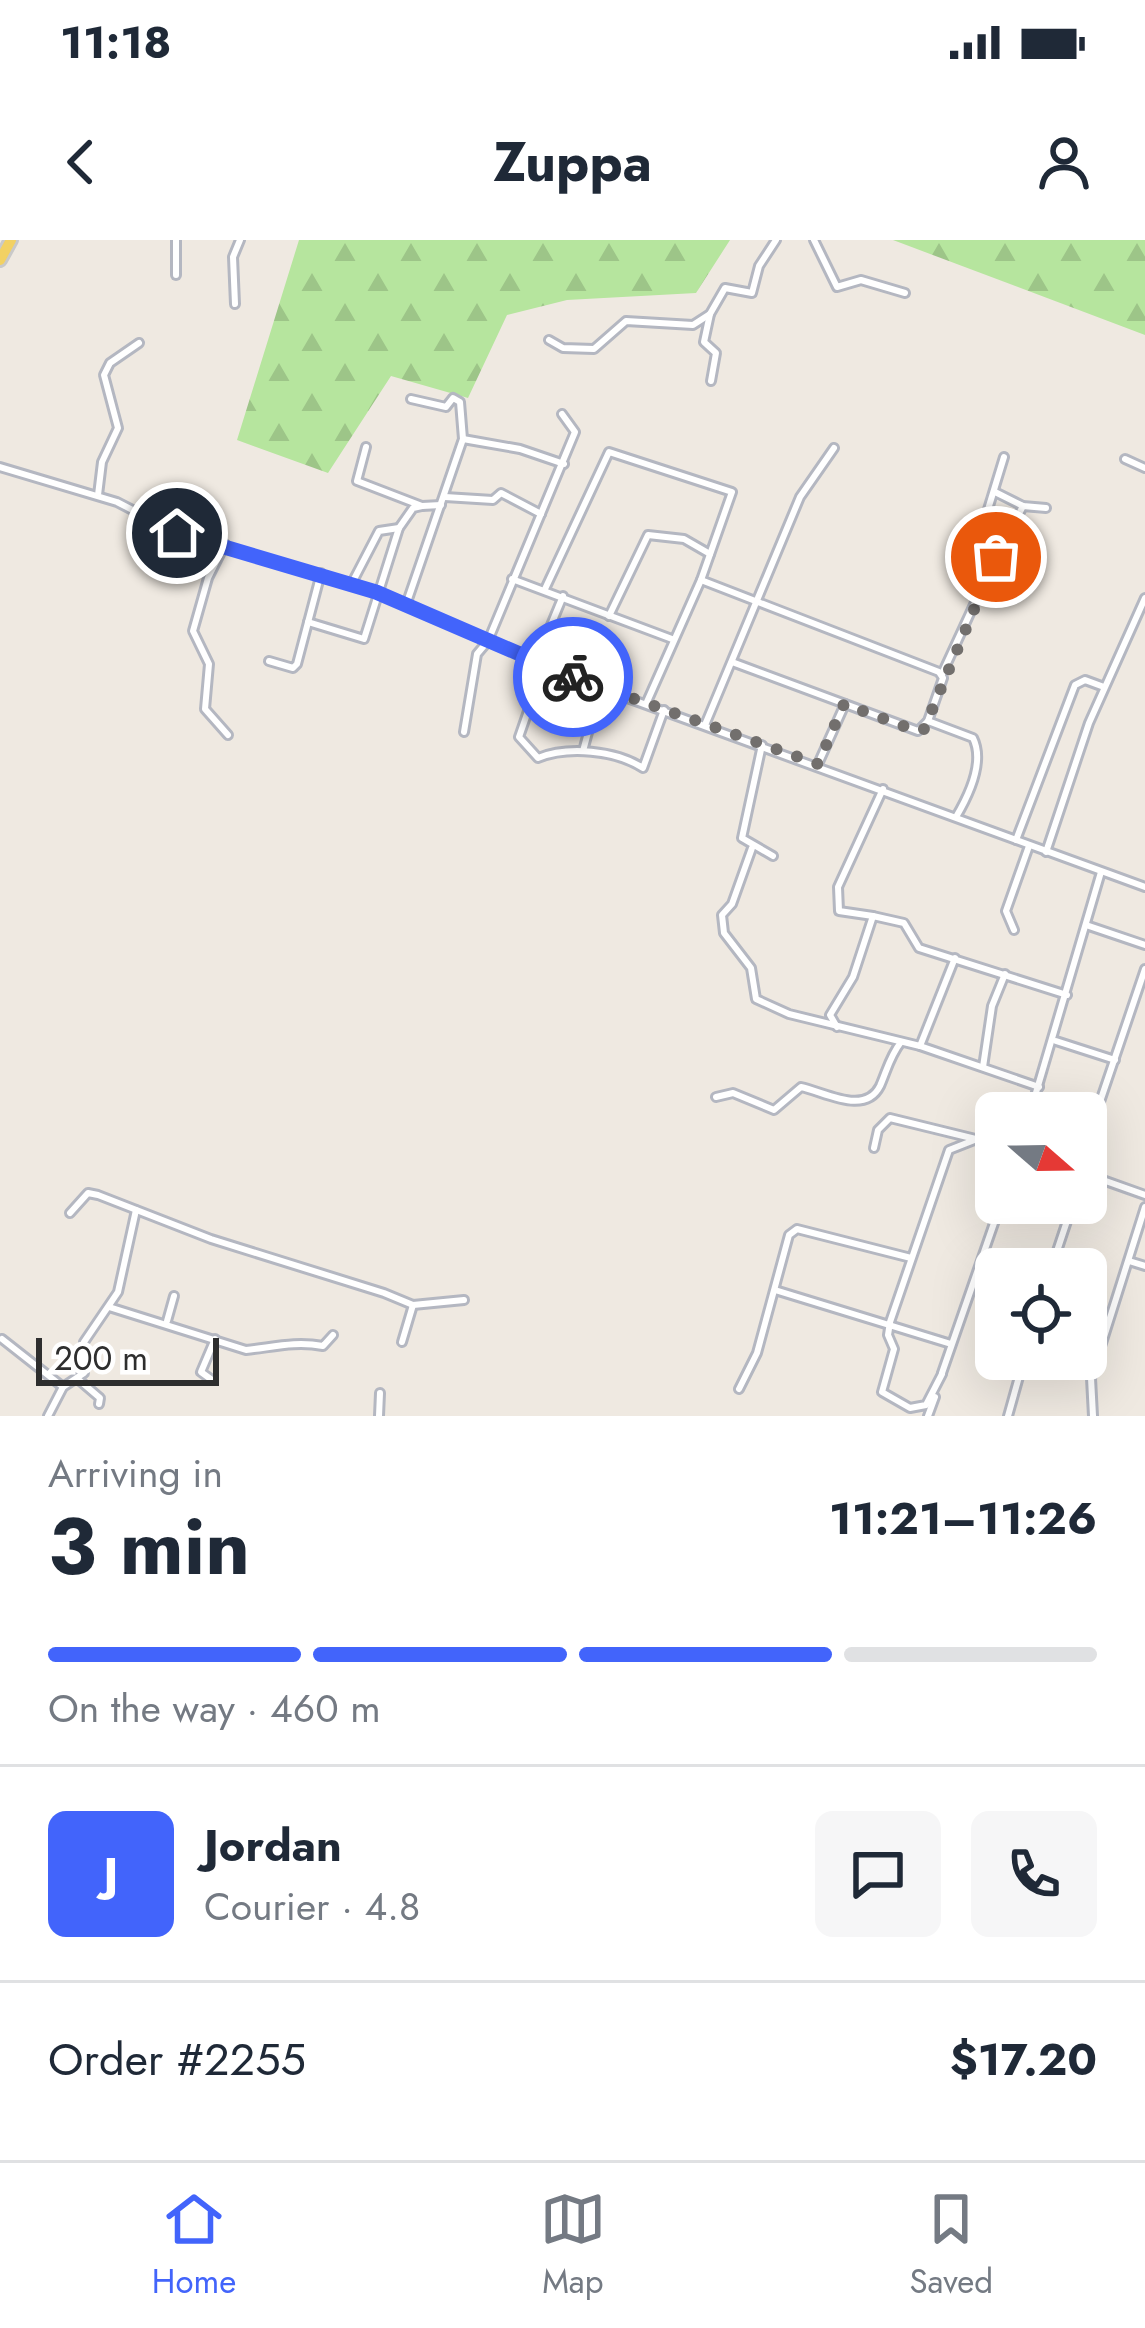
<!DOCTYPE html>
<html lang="en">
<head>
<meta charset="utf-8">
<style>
  :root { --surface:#fff; --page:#f6f6f7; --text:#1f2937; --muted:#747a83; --line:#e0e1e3; --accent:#4264fb }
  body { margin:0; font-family:Jost,sans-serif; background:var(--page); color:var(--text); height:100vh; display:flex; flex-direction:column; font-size:45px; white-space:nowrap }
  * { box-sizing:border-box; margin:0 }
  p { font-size:39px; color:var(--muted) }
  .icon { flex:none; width:66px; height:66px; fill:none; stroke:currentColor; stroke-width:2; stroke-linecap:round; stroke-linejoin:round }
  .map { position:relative; height:1176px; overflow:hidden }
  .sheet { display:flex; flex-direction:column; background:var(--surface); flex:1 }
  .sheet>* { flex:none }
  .needle { width:78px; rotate:110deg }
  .fabs { position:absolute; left:975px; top:852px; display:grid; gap:24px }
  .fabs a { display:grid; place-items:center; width:132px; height:132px; border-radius:18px; background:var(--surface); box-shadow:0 12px 48px #0002; font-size:60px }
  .scale { position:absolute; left:36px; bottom:30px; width:183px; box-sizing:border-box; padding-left:12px; border:6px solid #2e2e2e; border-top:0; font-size:33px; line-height:42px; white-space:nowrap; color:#2e2e2e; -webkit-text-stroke:9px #fff; paint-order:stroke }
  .pin { position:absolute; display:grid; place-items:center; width:102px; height:102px; color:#fff; margin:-51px; border:6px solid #fff; border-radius:50%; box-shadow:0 3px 12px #0007 }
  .courier { position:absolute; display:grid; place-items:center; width:120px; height:120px; margin:-60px; border:9px solid #4264fb; border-radius:50%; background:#fff; color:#222; box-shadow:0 3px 15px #0007 }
  .head em { font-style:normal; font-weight:700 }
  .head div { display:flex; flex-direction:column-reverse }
  .head { display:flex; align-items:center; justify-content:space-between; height:204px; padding:0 48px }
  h1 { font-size:78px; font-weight:700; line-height:90px }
  .bar { display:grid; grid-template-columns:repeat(4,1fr); gap:18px 12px; align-content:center; height:144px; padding:0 48px }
  .bar i { height:15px; border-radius:9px; background:var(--line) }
  .bar .selected { background:var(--accent) }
  .bar p { grid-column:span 4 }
  .line { display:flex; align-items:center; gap:30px; padding:0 48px; border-top:3px solid var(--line) }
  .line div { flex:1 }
  .round { display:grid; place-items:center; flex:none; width:126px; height:126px; border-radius:18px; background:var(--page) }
  .status { display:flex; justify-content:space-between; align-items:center; height:84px; padding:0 60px; background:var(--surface); direction:ltr }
  .status svg { height:33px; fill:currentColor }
  header { display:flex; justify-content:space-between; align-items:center; height:156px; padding:0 48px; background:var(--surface); font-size:54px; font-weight:700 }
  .menu { display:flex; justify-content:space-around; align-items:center; height:168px; border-top:3px solid var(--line); background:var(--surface); font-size:33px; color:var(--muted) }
  .menu a { display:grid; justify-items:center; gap:6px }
  .menu .selected { color:var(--accent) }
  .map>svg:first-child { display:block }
  .forest { fill:url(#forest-firs) }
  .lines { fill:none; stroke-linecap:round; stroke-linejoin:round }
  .minor-casing { stroke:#b4b7c1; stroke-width:12 }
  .primary-casing { stroke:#c9c9c9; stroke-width:16 }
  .minor { stroke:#fff; stroke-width:6 }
  .primary { stroke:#f2d163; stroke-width:10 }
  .done { stroke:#726f6d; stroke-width:12; stroke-dasharray:0 21.6 }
  .route { stroke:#4264fb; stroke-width:15 }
</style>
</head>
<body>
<div class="status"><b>11:18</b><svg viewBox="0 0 49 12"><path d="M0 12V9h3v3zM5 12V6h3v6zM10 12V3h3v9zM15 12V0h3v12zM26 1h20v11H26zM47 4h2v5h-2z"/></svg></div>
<header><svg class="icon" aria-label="back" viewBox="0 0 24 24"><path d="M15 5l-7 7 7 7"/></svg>Zuppa<svg class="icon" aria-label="person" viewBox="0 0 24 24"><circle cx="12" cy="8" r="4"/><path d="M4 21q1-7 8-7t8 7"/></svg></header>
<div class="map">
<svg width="1145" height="1176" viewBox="0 0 1145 1176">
  <defs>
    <pattern id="forest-firs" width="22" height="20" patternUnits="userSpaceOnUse" patternTransform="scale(3)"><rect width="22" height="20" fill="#b6e59e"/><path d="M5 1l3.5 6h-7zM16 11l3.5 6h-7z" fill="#9dc588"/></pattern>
  </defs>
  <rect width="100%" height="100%" fill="#efe9e1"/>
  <!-- forest -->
  <g class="forest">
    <path d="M299,0h431l-34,53 -129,7 -60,15 -39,83 -77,-22 -63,97 -91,-33z"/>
    <path d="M893,0h252v95z"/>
  </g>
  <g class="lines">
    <!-- minor casing -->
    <g class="minor-casing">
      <g id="minor">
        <path d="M814,0l23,47 24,-7 44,13"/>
        <path d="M176,35v-35"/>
        <path d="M235,64l-2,-47 7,-17"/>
        <path d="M710,74l-6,28 12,11 -5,28"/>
        <path d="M549,100l14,8 31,1 32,-28 67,4 17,-11 15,-26 27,5 7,-27 17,-26"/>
        <path d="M463,199l57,10 44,15"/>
        <path d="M366,207l-9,34 65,25 19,-1"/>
        <path d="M1125,219l20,9"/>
        <path d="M0,227l117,35 60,31 199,59 224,96 545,199"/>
        <path d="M995,252l28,14 23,2"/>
        <path d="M98,255l4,-33 16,-34 -14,-53 6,-12 29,-20"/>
        <path d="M445,257l48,3 8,-7 40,21"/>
        <path d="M225,304l-17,34 -15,53 16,33 -4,45 23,26"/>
        <path d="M997,316l26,-50"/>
        <path d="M512,339l160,60"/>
        <path d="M701,340l238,92 4,6 -15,43 -10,10 -186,-69"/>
        <path d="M352,343l27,-52 20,-3"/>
        <path d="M545,349l64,-137 123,40 -31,88 -55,124"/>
        <path d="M563,356l-19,46v23l-25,72 19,21c30,-12 77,-8 105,10l21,-58"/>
        <path d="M406,365l57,-166 -3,-37 -7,-4 -7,9 -35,-8"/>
        <path d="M609,376l39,-81 36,4 26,15"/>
        <path d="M308,382l56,17 35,-111 14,-20 9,-2"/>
        <path d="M269,421l24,7 4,-4 24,-91"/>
        <path d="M942,434l54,-117 -18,-15 26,-85"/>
        <path d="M928,481l45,17c12,24 -4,57 -17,79"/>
        <path d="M705,485l95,-228 34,-49"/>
        <path d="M464,492l13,-78 11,-13 87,-209 -13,-18"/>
        <path d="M762,505l-20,93 31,18"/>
        <path d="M583,511l17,-63"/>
        <path d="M818,524l27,-60"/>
        <path d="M1016,600l59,-155 10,-5 19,7"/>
        <path d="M752,608l-20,56 -10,11 2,18 27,35 5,31 33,15 131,32 119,41"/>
        <path d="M1046,612l43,-129 56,-125"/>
        <path d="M873,676l-34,-5 -1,-24 45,-98"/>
        <path d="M1086,685l59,20"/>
        <path d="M1014,690l-8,-19 23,-65"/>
        <path d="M837,787l-7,-12 23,-38 20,-61 31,7 15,25 148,47"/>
        <path d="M1056,801l59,19"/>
        <path d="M920,806l35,-88"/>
        <path d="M983,827l9,-61 13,-32"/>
        <path d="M716,857l17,-4 41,17 27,-23c24,5 64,29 79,-1 7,-16 10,-30 21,-44"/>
        <path d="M1030,873l71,-241"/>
        <path d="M1086,903l59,-174"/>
        <path d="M874,908l4,-18 12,-12 106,26"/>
        <path d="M1086,934l59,21"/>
        <path d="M70,973l18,-20 10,2 113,44 173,54 29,12 51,-5"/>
        <path d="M1129,1021l16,5"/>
        <path d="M1051,1029l22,-66"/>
        <path d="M775,1050l176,54"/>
        <path d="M109,1067l137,43c28,-3 49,-9 77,-4l10,-11"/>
        <path d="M167,1081l7,-25"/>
        <path d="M2,1099l61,48"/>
        <path d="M402,1102l11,-37"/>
        <path d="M942,1133l59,-170"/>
        <path d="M942,1134l-16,31 -16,3 -28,-16 12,-43 -6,-14 2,-13 59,-172 28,-11"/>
        <path d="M79,1140l21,18 -1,6"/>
        <path d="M212,1140l-11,-8 14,-33"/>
        <path d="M739,1149l18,-36 32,-118 8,-6 114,29"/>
        <path d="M48,1176l15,-29 21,-14v-31l34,-50 18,-82"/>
        <path d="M379,1176l1,-23"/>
        <path d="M928,1176l7,-19"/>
        <path d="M1008,1176l16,-57"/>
        <path d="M1093,1176l-2,-38 54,-171"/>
      </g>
    </g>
    <!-- primary casing -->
    <g class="primary-casing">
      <path id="primary" d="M0,20l11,-20"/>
    </g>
    <!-- minor -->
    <use href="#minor" class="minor"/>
    <!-- primary -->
    <use href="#primary" class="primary"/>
  </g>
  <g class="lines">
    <!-- done -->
    <path class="done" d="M573,437l245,87 26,-60 73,27 7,-2 72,-172"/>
    <!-- route -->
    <path class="route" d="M177,293l199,59 197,85"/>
  </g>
</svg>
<div class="fabs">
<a><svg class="needle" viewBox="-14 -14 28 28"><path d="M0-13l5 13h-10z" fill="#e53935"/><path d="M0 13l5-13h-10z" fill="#747a83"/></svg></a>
<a><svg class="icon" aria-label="locate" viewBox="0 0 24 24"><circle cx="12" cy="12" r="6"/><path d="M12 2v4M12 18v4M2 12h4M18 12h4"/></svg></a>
</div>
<div class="scale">200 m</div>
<div class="pin" style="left:996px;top:317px;background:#ea580c"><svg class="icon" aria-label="bag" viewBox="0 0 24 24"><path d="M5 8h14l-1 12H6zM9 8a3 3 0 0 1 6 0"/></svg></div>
<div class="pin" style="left:177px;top:293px;background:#1f2937"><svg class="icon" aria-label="home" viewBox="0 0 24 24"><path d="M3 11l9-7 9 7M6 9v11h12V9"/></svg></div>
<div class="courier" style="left:573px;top:437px"><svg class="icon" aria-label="bike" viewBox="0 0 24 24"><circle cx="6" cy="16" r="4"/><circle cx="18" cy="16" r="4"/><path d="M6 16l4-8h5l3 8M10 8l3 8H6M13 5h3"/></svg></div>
</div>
<section class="sheet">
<div class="head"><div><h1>3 min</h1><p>Arriving in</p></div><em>11:21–11:26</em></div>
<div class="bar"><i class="selected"></i><i class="selected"></i><i class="selected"></i><i></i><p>On the way · 460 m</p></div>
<div class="line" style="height:216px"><b class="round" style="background:var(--accent);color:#fff">J</b><div><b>Jordan</b><p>Courier · 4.8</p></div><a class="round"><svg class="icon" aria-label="chat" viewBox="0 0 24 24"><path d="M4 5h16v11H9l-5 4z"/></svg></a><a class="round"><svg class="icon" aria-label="phone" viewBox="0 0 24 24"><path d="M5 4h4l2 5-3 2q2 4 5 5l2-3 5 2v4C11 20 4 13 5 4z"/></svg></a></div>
<div class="line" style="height:156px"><div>Order #2255</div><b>$17.20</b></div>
</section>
<nav class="menu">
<a class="selected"><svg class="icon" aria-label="home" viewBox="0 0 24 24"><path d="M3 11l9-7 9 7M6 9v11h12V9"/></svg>Home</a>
<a><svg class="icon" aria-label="map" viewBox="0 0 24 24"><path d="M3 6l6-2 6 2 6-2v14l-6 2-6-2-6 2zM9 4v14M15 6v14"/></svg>Map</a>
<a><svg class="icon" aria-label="saved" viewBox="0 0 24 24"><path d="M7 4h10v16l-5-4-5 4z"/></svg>Saved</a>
</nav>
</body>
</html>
